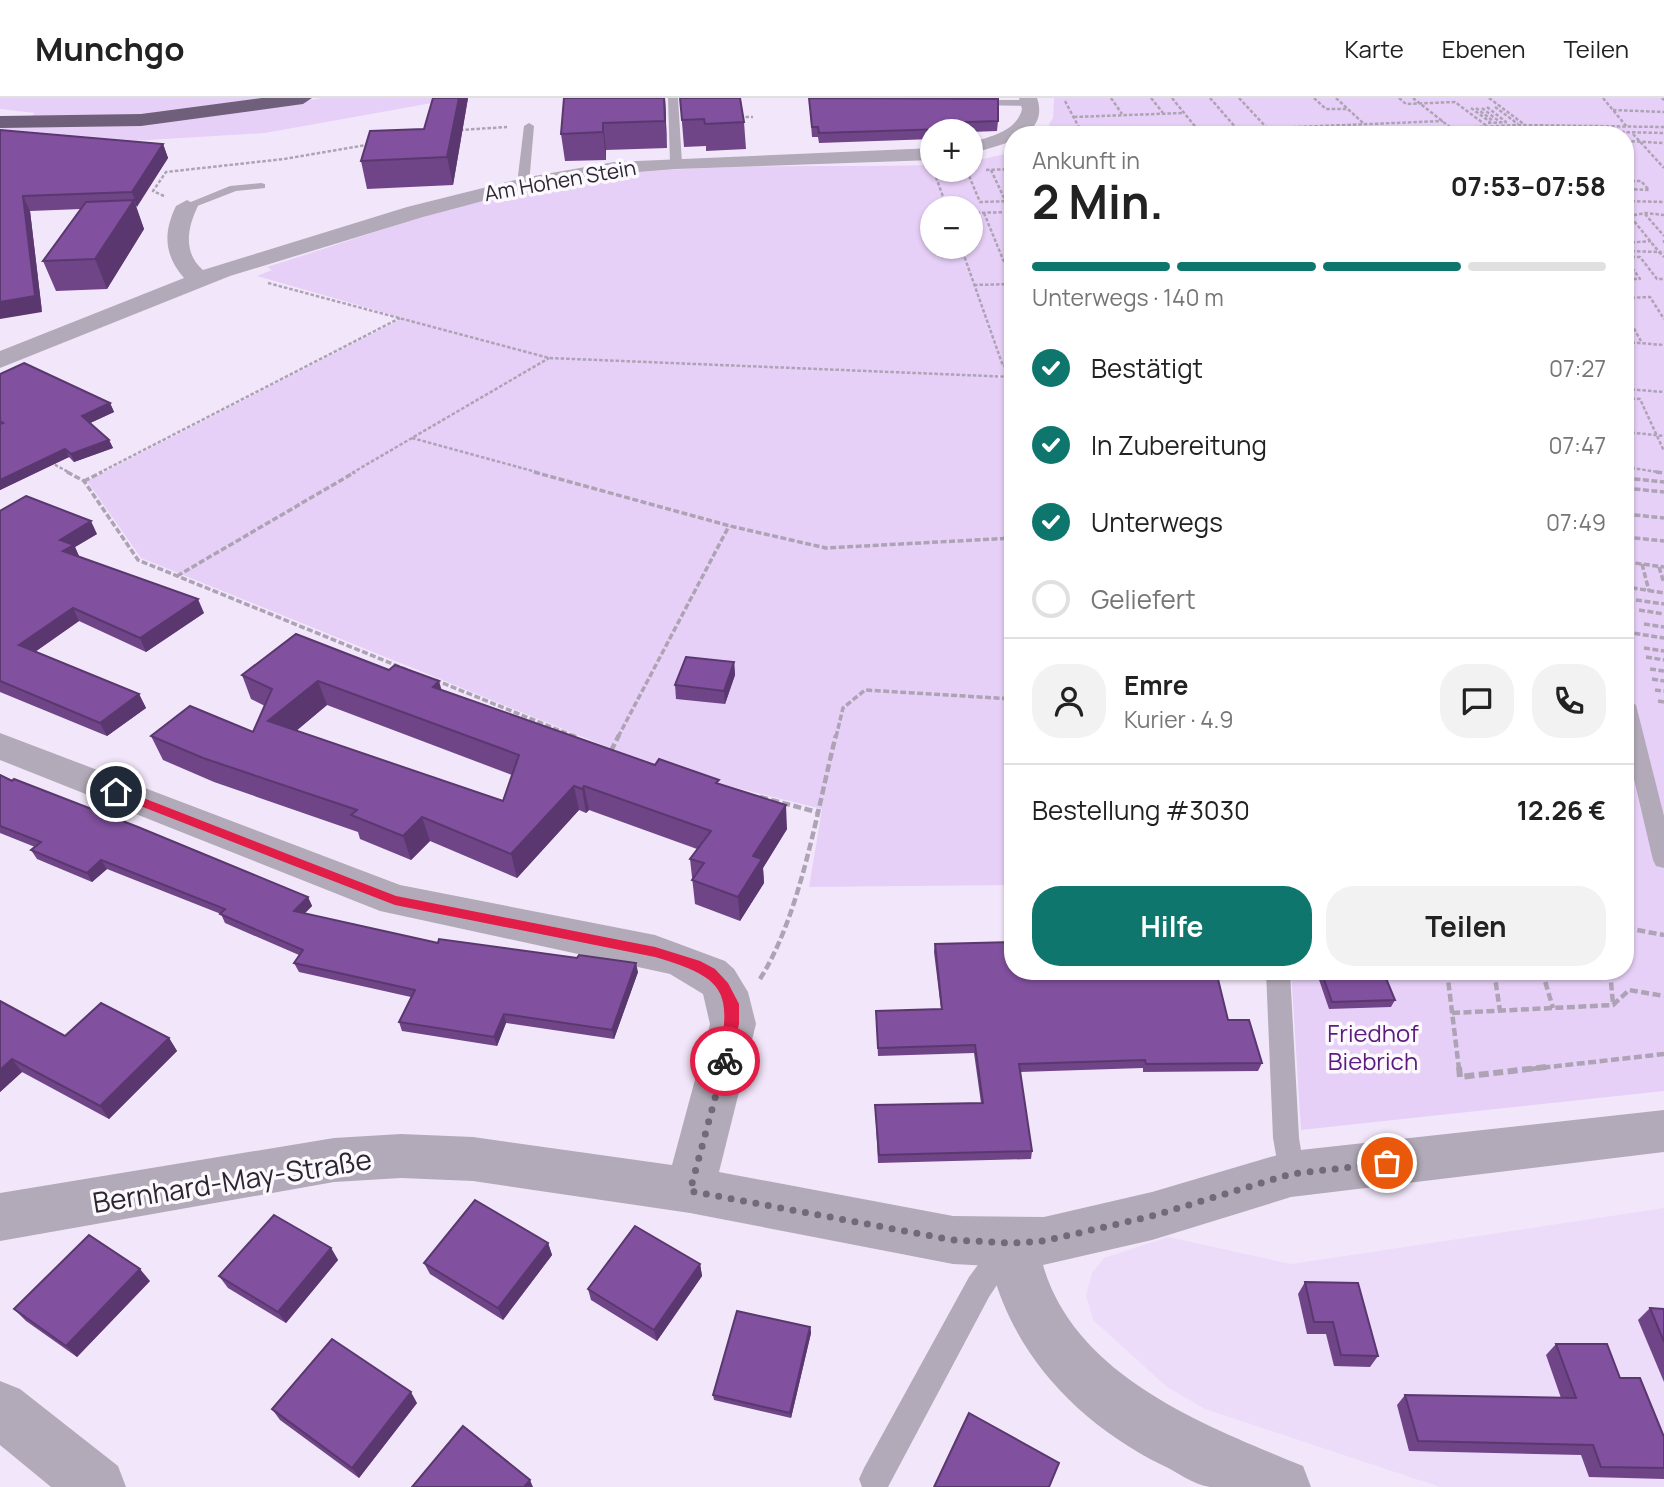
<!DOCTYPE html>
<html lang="de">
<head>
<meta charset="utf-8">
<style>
  :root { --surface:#fff; --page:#f2f2f2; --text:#222; --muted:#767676; --line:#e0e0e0; --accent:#0f766e }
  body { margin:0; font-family:Manrope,sans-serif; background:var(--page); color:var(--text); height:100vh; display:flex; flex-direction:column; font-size:26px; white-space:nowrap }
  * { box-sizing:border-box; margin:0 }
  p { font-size:23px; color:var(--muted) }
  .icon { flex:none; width:38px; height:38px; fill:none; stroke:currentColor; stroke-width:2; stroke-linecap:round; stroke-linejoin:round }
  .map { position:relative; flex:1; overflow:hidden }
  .details { position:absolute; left:1004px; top:28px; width:630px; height:854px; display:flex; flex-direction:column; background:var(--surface); border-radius:28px; box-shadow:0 2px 5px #0004 }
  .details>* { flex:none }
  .fabs { position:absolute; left:920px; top:21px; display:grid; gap:14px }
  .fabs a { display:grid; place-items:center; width:63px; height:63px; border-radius:50%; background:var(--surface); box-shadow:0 2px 5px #0004; font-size:35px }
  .pin { position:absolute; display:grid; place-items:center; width:60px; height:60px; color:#fff; margin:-30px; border:4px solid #fff; border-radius:50%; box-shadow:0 2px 7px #0007 }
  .courier { position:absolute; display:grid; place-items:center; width:70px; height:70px; margin:-35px; border:5px solid #e11d48; border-radius:50%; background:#fff; color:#222; box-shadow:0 2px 9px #0007 }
  .head em { font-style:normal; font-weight:700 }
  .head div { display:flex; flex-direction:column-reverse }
  .head { display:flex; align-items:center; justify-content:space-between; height:119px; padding:0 28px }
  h1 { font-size:46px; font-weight:700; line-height:52px }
  .bar { display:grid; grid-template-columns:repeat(4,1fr); gap:10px 7px; align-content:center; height:84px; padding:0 28px }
  .bar i { height:9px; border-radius:5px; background:var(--line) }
  .bar .selected { background:var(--accent) }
  .bar p { grid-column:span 4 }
  .line { display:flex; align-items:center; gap:18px; padding:0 28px; border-top:2px solid var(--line) }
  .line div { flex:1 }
  .round { display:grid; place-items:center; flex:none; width:74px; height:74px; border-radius:28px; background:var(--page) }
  ol { padding:0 28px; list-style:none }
  li { display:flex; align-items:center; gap:21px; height:77px }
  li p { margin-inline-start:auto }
  li .icon { padding:7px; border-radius:50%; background:var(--accent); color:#fff; stroke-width:4 }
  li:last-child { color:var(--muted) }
  li i { width:38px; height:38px; border:4px solid var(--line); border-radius:50% }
  .cta { display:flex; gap:14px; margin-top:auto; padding:14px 28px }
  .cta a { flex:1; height:80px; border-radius:28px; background:var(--accent); color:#fff; font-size:28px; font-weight:700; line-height:80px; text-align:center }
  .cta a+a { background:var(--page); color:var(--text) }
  header { display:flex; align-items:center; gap:42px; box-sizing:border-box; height:98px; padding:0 35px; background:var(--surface); border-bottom:2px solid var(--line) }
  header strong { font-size:33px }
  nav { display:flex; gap:38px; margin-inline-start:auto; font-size:24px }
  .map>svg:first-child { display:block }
  .built { fill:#eddbfa }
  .green { fill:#e7d0f7; fill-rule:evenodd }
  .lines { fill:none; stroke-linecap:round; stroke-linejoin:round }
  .path-far3 { stroke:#ada3b4; stroke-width:2.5; stroke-dasharray:3.5 2; stroke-linecap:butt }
  .path-far2 { stroke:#ada3b4; stroke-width:3.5; stroke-dasharray:6 2.5; stroke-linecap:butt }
  .path-far1 { stroke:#ada3b4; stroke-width:4.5; stroke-dasharray:8 3.5; stroke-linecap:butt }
  .path { stroke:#ada3b4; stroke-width:6; stroke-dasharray:10 4.5; stroke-linecap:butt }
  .service { fill:#b2aab8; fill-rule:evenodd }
  .minor { fill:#b2aab8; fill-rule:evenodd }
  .motorway { fill:#705f7b; fill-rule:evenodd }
  .wall { fill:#6f4588; fill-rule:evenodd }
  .shaded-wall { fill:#5a386f }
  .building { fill:#81509e; stroke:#5a386f; stroke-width:2; fill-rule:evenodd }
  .route { fill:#e11d48 }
  .done { stroke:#726a78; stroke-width:7; stroke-dasharray:0 12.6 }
  .labels { text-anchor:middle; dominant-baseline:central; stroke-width:7; stroke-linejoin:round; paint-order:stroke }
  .far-street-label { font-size:21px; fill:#2d2632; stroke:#fbf8fe }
  .park-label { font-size:24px; fill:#5c1b7d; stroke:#fbf8fe }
  .near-street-label { font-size:28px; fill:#2d2632; stroke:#fbf8fe }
</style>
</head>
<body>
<header>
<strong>Munchgo</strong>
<nav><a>Karte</a><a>Ebenen</a><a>Teilen</a></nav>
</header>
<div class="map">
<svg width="1664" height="1389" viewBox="0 0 1664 1389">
  <rect width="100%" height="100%" fill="#f2e7fa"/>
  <!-- built -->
  <path class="built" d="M1664,1110v279h-224l-235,-78 -38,-22 -74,-67 -7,-25 6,-22 12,-15 64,-21 123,27z"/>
  <!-- green -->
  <g class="green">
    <path d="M0,0h293l-85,14 -179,6 6,-5 -35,-4z"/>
    <path d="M322,0h138l-195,35 -167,10 -98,-4v-12l277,-21z"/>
    <path d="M1054,0h610v993l-363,39 -10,-159h335v-836h-579l6,-4 -4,-7 4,-6z"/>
    <path d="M1013,54v223h-16l1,3 15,1v506l-204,2 13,-78 -158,-39 -523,-212 -54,-77 316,-163 -146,-42 15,-6 -5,-3c97,-30 195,-68 296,-85 121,-21 247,-14 370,-17v5h38v-8zM933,110h38v39h-38z"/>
  </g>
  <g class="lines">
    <!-- path-far3 -->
    <g class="path-far3">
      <path d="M1111,0l11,16"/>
      <path d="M1151,0l12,15"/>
      <path d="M1172,0l30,37"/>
      <path d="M1210,0l27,31"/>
      <path d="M1239,0l28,30"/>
      <path d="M1314,0l12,11h21"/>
      <path d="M1336,0l27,25"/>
      <path d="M1399,0l7,6 49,-2 32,24"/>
      <path d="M1413,0l38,30"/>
      <path d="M1489,0l36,27"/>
      <path d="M1603,0l24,29"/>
      <path d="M1662,0l2,2"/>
      <path d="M1065,3l18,34"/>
      <path d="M1487,9l19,15"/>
      <path d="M1495,9l23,17"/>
      <path d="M1471,10l19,14"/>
      <path d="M1476,10l16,12"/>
      <path d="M1482,10l18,14"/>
      <path d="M1613,12l51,2"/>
      <path d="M740,19h13"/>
      <path d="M1074,19l109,-4"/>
      <path d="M1488,25l19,-1"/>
      <path d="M460,32l47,-3"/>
      <path d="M1199,33l244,-10"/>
      <path d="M1633,36l31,34"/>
      <path d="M1331,37l185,-10 148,2"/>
      <path d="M1506,37l27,-5 131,3"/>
      <path d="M1626,43l38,2"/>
      <path d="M986,72l27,-1"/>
      <path d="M991,72l22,47"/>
      <path d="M967,73l13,31 33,-1"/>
      <path d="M944,74l19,-1"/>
      <path d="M936,79l11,31"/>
      <path d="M1626,83h15l8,9 -23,-1"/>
      <path d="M164,98l-11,-5 13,-19 118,-13 88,-15"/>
      <path d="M1626,103l38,1"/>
      <path d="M1626,112l4,6 15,-3 19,2"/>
      <path d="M971,115l41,-1"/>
      <path d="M984,115l29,71"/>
      <path d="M1645,116l19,22"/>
      <path d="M1626,118h4l29,36h5"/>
      <path d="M1626,135l7,10"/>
      <path d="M1664,142v3"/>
      <path d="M1626,145l25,-2"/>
      <path d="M961,149l42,119 10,-1"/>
      <path d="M1626,153l33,1 5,5"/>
      <path d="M1626,159h14l17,22h7"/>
      <path d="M1626,161l14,20h-14"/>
      <path d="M268,185l281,75 464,19"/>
      <path d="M974,187l39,-1"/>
      <path d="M1626,200l24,-1 14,22"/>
      <path d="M1626,216l16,29"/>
      <path d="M1626,244l38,3"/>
      <path d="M1626,271l6,10h-6"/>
      <path d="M1626,291l38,3"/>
      <path d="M1626,300l14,1 24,52"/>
      <path d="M1626,334l38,4"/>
      <path d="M412,340l128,35"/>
      <path d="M50,364l20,11"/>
      <path d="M1626,369l38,6"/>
      <path d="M99,375l301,-155"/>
      <path d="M352,375l197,-115"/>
    </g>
    <!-- path-far2 -->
    <g class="path-far2">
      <path d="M67,374l17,9 54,79 272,111"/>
      <path d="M534,374l196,54 96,22 187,-10"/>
      <path d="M1656,374l8,1"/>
      <path d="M1626,380l38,4"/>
      <path d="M84,383l18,-9"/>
      <path d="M1626,390l38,4"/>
      <path d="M1626,416l38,4"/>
      <path d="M1626,439l38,4"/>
      <path d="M1626,464l7,26 31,5"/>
      <path d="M1627,464l37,5"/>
      <path d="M1642,466l7,27"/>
      <path d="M1659,469l5,16"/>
      <path d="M177,478l178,-104"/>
      <path d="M1636,502l28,4"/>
      <path d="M1639,512l25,4"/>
      <path d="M1644,526l20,3"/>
      <path d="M1626,534l38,6"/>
      <path d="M1644,550l20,3"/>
      <path d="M1646,559l18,3"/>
      <path d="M1650,571l14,2"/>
      <path d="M1652,581l12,2"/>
      <path d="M435,582l141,57"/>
      <path d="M1655,592l9,1"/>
      <path d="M1658,603l6,1"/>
      <path d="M618,639l111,-211"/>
      <path d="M836,639l7,-29 22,-18 148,9"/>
    </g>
    <!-- path-far1 -->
    <g class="path-far1">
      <path d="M571,637l5,2"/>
      <path d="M611,653l8,-16"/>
      <path d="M760,699l57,15"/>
      <path d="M1626,830l38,7"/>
      <path d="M1447,873l12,98"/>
      <path d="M1494,873l6,40"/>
      <path d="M1542,873l11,37"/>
      <path d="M1610,873l3,33"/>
      <path d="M760,881c41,-65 57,-169 76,-244"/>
      <path d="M1452,915l161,-8 16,-15 35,6"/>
      <path d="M1531,971l133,-15"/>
    </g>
    <!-- path -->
    <path class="path" d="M1459,969l1,10 86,-10"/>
    <!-- service -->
    <g class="service">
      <path d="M668,0h10l4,65 -6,3 -6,-3z"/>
      <path d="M970,2h61l5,3 -5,3 -65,-1z"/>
      <path d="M529,25l5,3 -5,58 -6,3 -6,-3 7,-58z"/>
      <path d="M261,85l4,1v4l-29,3 -49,19 -6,-4 49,-20z"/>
      <path d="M1626,601l10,6 28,111v52l-8,-2 -3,-6 -27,-115z"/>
      <path d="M1266,873h24l9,167 6,36 -4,9 -10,3 -10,-3 -8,-45z"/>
      <path d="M1008,1136l10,4 4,9 -33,50 -101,190h-26l-3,-8 5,-11 105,-191 29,-39z"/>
    </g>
    <!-- minor -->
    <g class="minor">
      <path d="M1019,0h18c7,19 -3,37 -24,37l-3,7 -39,12v-12c19,-5 46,-11 51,-33z"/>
      <path d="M933,50v12l-257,9 -62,5 -90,16 -101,27 -193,59 -230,92v-17l184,-73c-20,-23 -21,-45 -8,-72l11,-6 11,6c-11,22 -15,47 5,64l204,-63 116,-29 91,-16z"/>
      <path d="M0,635l400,152 255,50 70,26 9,8 14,23 8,32 -37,148 234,44 91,1 108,-25 139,-41 373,-41v42l-373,45 -139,43 -109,25c32,112 163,161 260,201l8,21c-32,0 -69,0 -101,0 -16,-2 -33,-15 -48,-22 -82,-41 -148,-108 -171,-199l-38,-2 -263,-51 -217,-32 -72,-3 -67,4 -334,59v-48l334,-55 67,-4 72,3 199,28 38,-141 -7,-30 -33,-20 -290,-63 -380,-151z"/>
      <path d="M0,1283l20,8 98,77 8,21h-75l-51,-42z"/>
    </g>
    <!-- motorway -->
    <path class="motorway" d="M262,0h50l-9,6 -162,22 -141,2v-12l141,-2z"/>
  </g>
  <!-- wall -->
  <g class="wall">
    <path d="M468,0l-15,87 -86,4 -6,-28 63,-32z"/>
    <path d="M665,0l2,50 -61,2v10l-41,1 -4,-27z"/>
    <path d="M680,0l64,24 2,27 -40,2v-5l-22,1z"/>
    <path d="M809,0l189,23 -1,10 -26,1 -38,-1v8l-114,4 -1,-6h-6z"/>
    <path d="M0,32l163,14 5,14 -32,49 8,22 -37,60 -51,2 -13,-30 38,-52 -51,2 12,101z"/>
    <path d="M0,276l110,29 4,9 -24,11 19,17 4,8 -39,14 -5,-5 -69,33z"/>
    <path d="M0,413l97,23 -22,13 4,10 125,56 -58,39 -67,-31 -44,31 104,42 7,14 -39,28 -107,-44z"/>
    <path d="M734,564l1,13 -10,29 -49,-5 -1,-14z"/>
    <path d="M242,577l200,15 213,75 64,19 68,45 -24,39 1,15 -24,38 -45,-17 -5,-45 7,-10 -108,-39 -3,3 -7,-3 -62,68 -87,-37 -19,19 -51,-21 -2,-7 -144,-50 -51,-22 -12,-24 102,-4 12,-26 -14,-7zM327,607l185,70 -9,26 -207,-70z"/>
    <path d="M0,677l308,122 4,9 -8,8 134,29 200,29 -24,67 -108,-16 -9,23 -95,-15 -3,-9 12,-25 -112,-25 -5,-9 5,-8 -74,-32 -4,-9 -114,-45 -15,13 -55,-23 -6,-9 4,-3 -35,-14z"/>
    <path d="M935,846l293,76 34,43 -4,8 -115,1v-4l-123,4 12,79 -1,8 -153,4 -3,-58 106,-2 -7,-50 -96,3 -2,-45 65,-2 -7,-57z"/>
    <path d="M1316,873h67l12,29 -4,7 -62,2z"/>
    <path d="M0,903l65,35 104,2 8,13 -68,68 -87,-47 -22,20z"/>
    <path d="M548,1145l4,12 -49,65 -73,-46 -6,-11z"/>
    <path d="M331,1150l7,12 -52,63 -58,-35 -9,-12z"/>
    <path d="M700,1166l2,12 -45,65 -66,-41 -3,-11z"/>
    <path d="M150,1183l-73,76 -51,-36 -12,-12z"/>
    <path d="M1305,1184l73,74 -8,11 -36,-1 -8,-32h-19l-9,-40z"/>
    <path d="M1650,1210l14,1v73l-26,-62z"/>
    <path d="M810,1229l1,6 -20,85 -77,-18 -1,-5z"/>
    <path d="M1556,1246l64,34 44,59v42l-75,-2 -8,-22 -172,-4 -12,-46 8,-10 156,3 -15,-43z"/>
    <path d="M417,1305l-58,75 -79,-58 -8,-11z"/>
  </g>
  <!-- shaded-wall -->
  <g class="shaded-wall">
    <path d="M459,0h9l-15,87 -6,-28z"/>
    <path d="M664,0h1l2,50 -2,-27z"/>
    <path d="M603,25l3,27v10l-3,-28z"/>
    <path d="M163,46l5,14 -31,49 -5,-15z"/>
    <path d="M23,98l7,15 12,101 -42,7v-17z"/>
    <path d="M134,102l10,29 -37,60 -12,-30z"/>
    <path d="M110,305l4,9 -28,13 -4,-9z"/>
    <path d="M109,342l4,8 -39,14 -3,-8z"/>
    <path d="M65,351l4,8 -69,33v-10z"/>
    <path d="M91,423l6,13 -22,13 5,11 -17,-7 -3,-11z"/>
    <path d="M198,501l6,14 -58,39 -6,-14z"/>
    <path d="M73,510l6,13 -53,37 -7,-13z"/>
    <path d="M734,564l1,13 -10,29 -1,-13z"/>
    <path d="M318,583l9,24 -49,41 -10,-25z"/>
    <path d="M439,583l7,24 -13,-18z"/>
    <path d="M139,596l7,14 -39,28 -7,-13z"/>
    <path d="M574,688l5,24 -62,68 -6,-24z"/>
    <path d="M584,688l5,24 -3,3 -4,-24z"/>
    <path d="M786,707l1,24 -24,39 1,15 -24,38 -2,-24 15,-41z"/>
    <path d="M422,719l8,24 -19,19 -8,-24z"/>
    <path d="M101,762l6,9 -15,13 -5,-9z"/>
    <path d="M308,799l4,9 -14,14 -4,-9z"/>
    <path d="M636,865l2,9 -24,67 -2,-9z"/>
    <path d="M504,916l2,9 -9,23 -3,-9z"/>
    <path d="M169,940l8,13 -68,68 -9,-13z"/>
    <path d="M12,961l10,13 -22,20v-22z"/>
    <path d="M548,1145l4,12 -49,65 -5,-12z"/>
    <path d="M331,1150l7,12 -52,63 -8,-11z"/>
    <path d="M700,1166l2,12 -45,65 -3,-11z"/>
    <path d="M140,1171l10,12 -73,76 -11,-11z"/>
    <path d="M810,1229l1,6 -20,85 -1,-5z"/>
    <path d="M411,1294l6,11 -58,75 -7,-10z"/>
    <path d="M530,1382l3,7h-9z"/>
  </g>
  <!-- building -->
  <g class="building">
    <path d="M433,0h26l-12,59 -86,4 9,-30 54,-2z"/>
    <path d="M564,0h100l1,23 -62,2v9l-42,2z"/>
    <path d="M680,0h60l4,24 -39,2 -1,-5 -22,1z"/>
    <path d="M809,0l189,1v22l-56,2 3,6 -126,4 -1,-6h-6z"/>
    <path d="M0,32l163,14 -31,48 -109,4 12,100 -35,6z"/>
    <path d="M134,102l-39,59 -52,2 43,-59z"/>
    <path d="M24,265l86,40 -28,13 27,24 -38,14 -6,-5 -65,31v-56l3,-1 -3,-2v-47z"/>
    <path d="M26,398l65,25 -31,19 14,5 -11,6 135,48 -58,39 -67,-30 -54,37 120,49 -39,29 -100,-42v-170z"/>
    <path d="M296,536l93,36 6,-5 44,16 -6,6 222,78 4,-6 60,21 -3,3 70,22 -33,51 9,3 -24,38 -46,-17 12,-17 -14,-4 21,-28 -127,-45 -2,3 -8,-3 -63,68 -89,-37 -19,19 -52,-21 6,-5 -154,-52 -52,-22 39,-30 63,26 19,-43 -30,-14zM318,583l201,74 -16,46 -235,-80z"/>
    <path d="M686,559l48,5 -10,29 -49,-6z"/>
    <path d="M0,677l12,6 2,-2 124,48 170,70 -14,14 144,32 1,-4 138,19 2,-3 57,8 -24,67 -108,-16 -10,23 -95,-15 16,-32 -121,-27 9,-13 -83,-36 5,-5 -124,-49 -14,13 -56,-23 10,-8 -41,-16z"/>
    <path d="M1013,844v29h203l12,49h21l13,43 -116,1 -1,-4 -126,4 13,87 -153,4 -4,-50 108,-2 -8,-58 -97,3 -2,-37 66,-2 -7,-65z"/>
    <path d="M1321,873h62l12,29 -63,2z"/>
    <path d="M0,903l65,35 36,-33 68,35 -69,68 -88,-47 -12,11z"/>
    <path d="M475,1102l73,43 -50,65 -74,-45z"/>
    <path d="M274,1117l57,33 -53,64 -59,-36z"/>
    <path d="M635,1128l65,38 -46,66 -66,-41z"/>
    <path d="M89,1137l51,34 -74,77 -52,-37z"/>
    <path d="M1305,1184l53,1 20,73 -37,-1 -8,-33h-19z"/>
    <path d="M1650,1210l14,1v33z"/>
    <path d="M737,1213l73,16 -20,86 -77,-18z"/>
    <path d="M332,1241l79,53 -59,76 -80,-59z"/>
    <path d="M1556,1246h51l13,34h20l24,59v31l-63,-1 -8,-22 -175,-4 -13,-46 171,3z"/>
    <path d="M969,1315l90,50 -10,24h-115z"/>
    <path d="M463,1328l67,54 -6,7h-112z"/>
  </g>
  <!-- route -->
  <path class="route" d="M112,691h8l276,107 259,51 45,14 15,8 13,14 11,21v20l-8,37 -6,6 -7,-6c15,-71 7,-83 -63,-104l-260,-52 -283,-110z"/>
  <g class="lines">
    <!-- done -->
    <path class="done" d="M725,963l-35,130 263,49 58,3 33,-2 108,-25 139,-42 96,-11"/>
  </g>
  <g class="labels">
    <!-- far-street labels -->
    <g class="far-street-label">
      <text transform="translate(560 82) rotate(-10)">Am Hohen Stein</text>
    </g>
    <!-- park labels -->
    <g class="park-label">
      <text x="1373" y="934">Friedhof<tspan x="1373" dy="28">Biebrich</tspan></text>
    </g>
    <!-- near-street labels -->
    <g class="near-street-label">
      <text transform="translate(232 1082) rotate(-9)">Bernhard-May-Straße</text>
    </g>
  </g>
</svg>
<div class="fabs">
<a>+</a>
<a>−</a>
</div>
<div class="pin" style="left:1387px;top:1065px;background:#ea580c"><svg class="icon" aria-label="bag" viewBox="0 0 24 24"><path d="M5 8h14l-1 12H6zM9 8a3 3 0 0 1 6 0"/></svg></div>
<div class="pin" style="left:116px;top:694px;background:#1f2937"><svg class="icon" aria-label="home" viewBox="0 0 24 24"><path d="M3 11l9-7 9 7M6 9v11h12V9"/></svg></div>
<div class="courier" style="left:725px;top:963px"><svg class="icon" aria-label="bike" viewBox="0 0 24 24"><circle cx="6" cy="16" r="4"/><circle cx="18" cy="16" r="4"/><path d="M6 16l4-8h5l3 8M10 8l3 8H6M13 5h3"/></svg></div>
<section class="details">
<div class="head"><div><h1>2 Min.</h1><p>Ankunft in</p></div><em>07:53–07:58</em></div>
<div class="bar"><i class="selected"></i><i class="selected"></i><i class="selected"></i><i></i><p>Unterwegs · 140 m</p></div>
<ol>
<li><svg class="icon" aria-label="check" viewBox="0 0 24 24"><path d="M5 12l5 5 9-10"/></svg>Bestätigt<p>07:27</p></li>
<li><svg class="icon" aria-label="check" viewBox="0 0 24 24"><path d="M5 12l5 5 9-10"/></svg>In Zubereitung<p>07:47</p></li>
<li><svg class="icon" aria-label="check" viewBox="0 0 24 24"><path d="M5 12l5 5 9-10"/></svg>Unterwegs<p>07:49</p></li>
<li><i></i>Geliefert</li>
</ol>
<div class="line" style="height:126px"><a class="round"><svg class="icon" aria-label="person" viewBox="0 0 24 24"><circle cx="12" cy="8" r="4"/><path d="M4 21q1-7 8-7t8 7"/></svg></a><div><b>Emre</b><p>Kurier · 4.9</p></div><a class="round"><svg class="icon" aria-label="chat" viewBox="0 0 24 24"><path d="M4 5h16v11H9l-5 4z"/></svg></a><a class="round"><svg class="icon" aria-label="phone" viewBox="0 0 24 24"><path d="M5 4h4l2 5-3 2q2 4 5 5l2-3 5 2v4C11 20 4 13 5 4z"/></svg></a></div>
<div class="line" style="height:91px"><div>Bestellung #3030</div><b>12.26 €</b></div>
<div class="cta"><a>Hilfe</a><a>Teilen</a></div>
</section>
</div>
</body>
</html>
